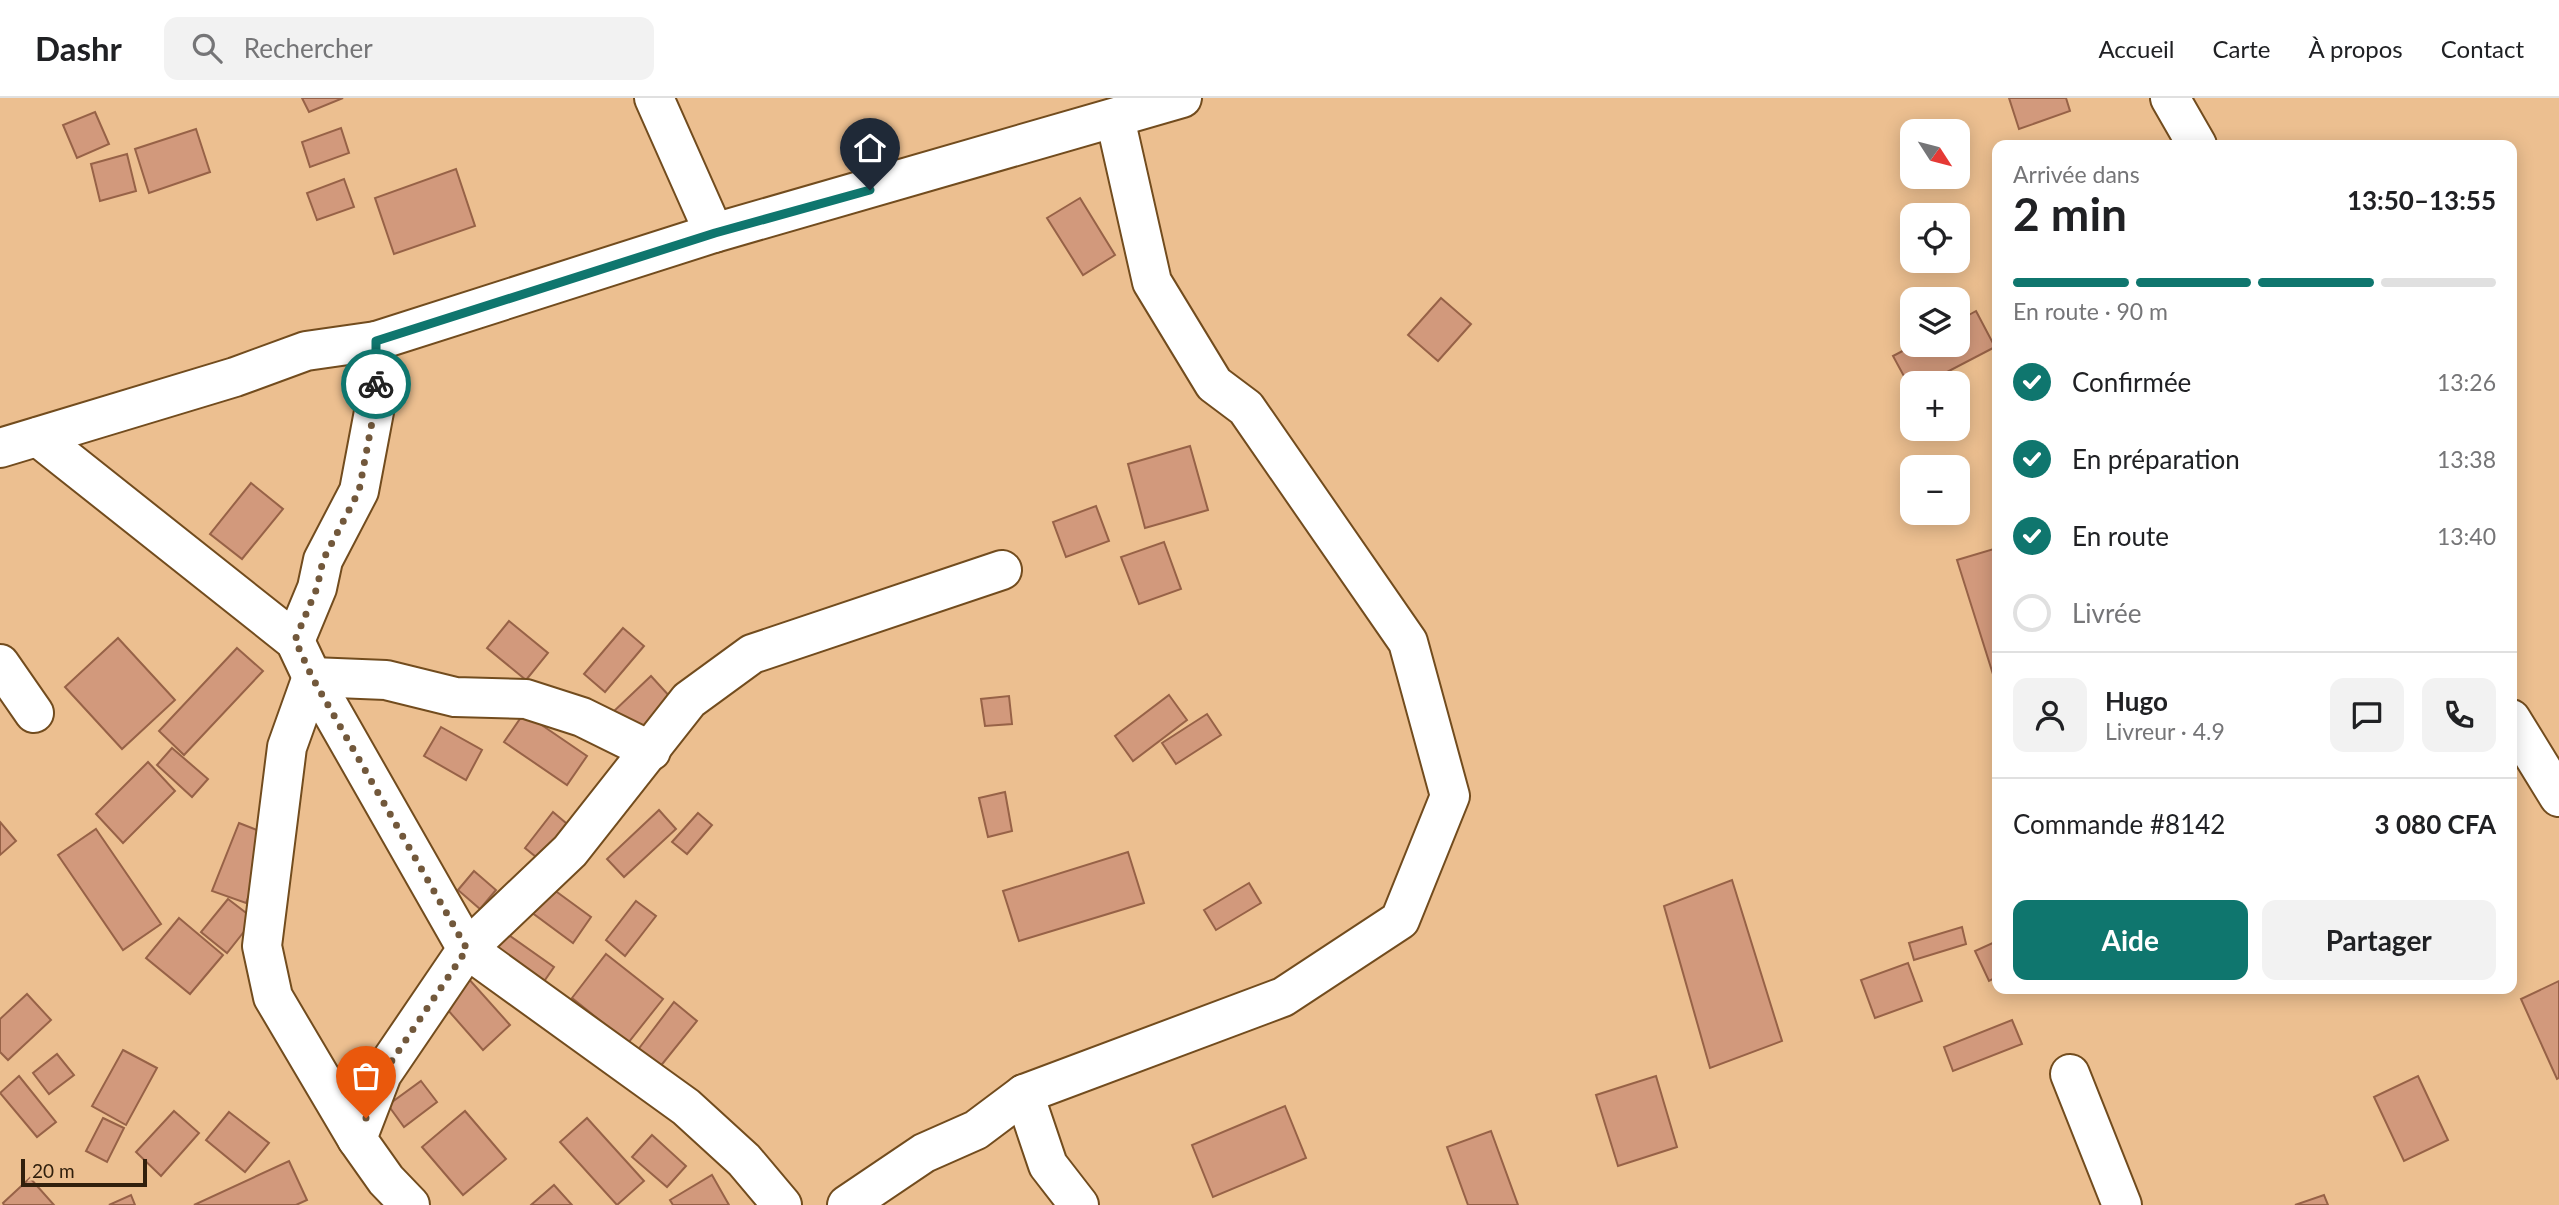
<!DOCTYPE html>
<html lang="fr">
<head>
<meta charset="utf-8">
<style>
  :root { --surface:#fff; --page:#f2f2f2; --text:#202124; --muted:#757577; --line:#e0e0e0; --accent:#0f766e }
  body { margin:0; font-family:Lato,sans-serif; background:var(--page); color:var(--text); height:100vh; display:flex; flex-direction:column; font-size:26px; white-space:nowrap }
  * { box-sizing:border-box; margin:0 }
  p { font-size:23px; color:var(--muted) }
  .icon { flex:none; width:38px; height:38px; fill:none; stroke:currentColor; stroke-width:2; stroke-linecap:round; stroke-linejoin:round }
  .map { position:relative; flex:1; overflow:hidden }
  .side { position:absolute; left:1992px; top:42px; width:525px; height:854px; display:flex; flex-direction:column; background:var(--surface); border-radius:14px; box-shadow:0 4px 18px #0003 }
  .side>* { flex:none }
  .needle { width:46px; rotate:126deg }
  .controls { position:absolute; left:1900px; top:21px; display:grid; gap:14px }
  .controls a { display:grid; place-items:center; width:70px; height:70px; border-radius:14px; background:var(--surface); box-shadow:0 4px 18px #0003; font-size:35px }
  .scale { position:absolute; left:21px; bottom:18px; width:126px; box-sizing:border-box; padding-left:7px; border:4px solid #31200d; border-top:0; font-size:19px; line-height:24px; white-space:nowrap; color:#31200d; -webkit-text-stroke:5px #ecbf90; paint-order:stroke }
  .pin { position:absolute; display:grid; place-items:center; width:60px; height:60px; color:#fff; margin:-72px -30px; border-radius:50% 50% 50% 0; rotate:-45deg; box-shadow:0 0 7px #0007 }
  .pin .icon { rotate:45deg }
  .courier { position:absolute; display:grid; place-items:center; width:70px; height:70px; margin:-35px; border:5px solid #0f766e; border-radius:50%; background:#fff; color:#222; box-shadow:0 2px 9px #0007 }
  .headline em { font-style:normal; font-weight:700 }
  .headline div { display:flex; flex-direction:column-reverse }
  .headline { display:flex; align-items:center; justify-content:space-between; height:119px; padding:0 21px }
  h1 { font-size:46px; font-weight:700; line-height:52px }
  .bar { display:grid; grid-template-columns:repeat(4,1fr); gap:10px 7px; align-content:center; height:84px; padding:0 21px }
  .bar i { height:9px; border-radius:5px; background:var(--line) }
  .bar .current { background:var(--accent) }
  .bar p { grid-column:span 4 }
  .line { display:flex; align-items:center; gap:18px; padding:0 21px; border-top:2px solid var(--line) }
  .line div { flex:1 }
  .round { display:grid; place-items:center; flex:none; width:74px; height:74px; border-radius:14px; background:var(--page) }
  ol { padding:0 21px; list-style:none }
  li { display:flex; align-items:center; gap:21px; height:77px }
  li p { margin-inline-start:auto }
  li .icon { padding:7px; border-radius:50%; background:var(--accent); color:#fff; stroke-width:4 }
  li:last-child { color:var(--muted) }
  li i { width:38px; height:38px; border:4px solid var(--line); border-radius:50% }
  .cta { display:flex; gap:14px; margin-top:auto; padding:14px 21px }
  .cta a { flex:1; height:80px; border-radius:14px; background:var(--accent); color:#fff; font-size:28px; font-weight:700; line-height:80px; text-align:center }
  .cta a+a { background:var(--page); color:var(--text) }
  header { display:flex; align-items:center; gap:42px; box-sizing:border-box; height:98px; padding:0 35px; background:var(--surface); border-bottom:2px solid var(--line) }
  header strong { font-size:33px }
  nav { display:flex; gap:38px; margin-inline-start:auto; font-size:24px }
  .search { width:490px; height:63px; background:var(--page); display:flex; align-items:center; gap:18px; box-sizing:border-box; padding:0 24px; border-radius:14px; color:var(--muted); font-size:26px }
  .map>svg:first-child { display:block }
  .building { fill:#d2997c; stroke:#976247; stroke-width:2 }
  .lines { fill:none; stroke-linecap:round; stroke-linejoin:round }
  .street-casing { stroke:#724c1e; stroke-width:42 }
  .street { stroke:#fff; stroke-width:38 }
  .done { stroke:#72583b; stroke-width:7; stroke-dasharray:0 12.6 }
  .route { stroke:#0f766e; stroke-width:9 }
</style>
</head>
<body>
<header>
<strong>Dashr</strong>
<div class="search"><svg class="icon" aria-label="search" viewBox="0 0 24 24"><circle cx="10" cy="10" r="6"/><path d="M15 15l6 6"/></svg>Rechercher</div>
<nav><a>Accueil</a><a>Carte</a><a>À propos</a><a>Contact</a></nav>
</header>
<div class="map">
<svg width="2559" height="1107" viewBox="0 0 2559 1107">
  <rect width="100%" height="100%" fill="#ecbf90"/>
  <!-- building -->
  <g class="building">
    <path d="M302,0h41l-34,14z"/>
    <path d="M2009,0h57l4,13 -51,18z"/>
    <path d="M95,14l14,32 -32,14 -14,-33z"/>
    <path d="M341,30l8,25 -39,14 -8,-25z"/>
    <path d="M196,31l14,43 -61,21 -14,-44z"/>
    <path d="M127,56l9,37 -36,10 -9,-37z"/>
    <path d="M456,71l19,57 -81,28 -19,-56z"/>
    <path d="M344,81l10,28 -37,13 -10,-27z"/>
    <path d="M1080,100l35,57 -32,20 -36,-57z"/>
    <path d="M1441,200l30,26 -33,37 -30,-26z"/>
    <path d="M1976,213l19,36 -69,36h-13l-1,8 -19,-35 21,-11h44v-24z"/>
    <path d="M1190,348l18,64 -63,18 -17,-64z"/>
    <path d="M251,385l32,26 -41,50 -32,-25z"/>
    <path d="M1096,408l13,35 -43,16 -13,-35z"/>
    <path d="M1164,444l17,47 -42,15 -18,-47z"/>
    <path d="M1997,450v139l-40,-127z"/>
    <path d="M509,523l39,32 -22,27 -39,-32z"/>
    <path d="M623,530l21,18 -39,46 -21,-18z"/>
    <path d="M118,540l57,62 -53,49 -57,-62z"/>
    <path d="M237,550l26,23 -79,84 -25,-24z"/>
    <path d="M651,578l21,23 -38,35 -21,-22z"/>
    <path d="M1169,597l18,25 -54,41 -18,-25z"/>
    <path d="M1009,598l3,28 -27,2 -4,-27z"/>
    <path d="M524,615l63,43 -20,29 -63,-43z"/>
    <path d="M1207,616l14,21 -45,29 -14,-21z"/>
    <path d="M441,629l41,23 -16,30 -42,-24z"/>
    <path d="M172,650l36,31 -16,18 -35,-32z"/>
    <path d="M148,664l27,29 -52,52 -27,-29z"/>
    <path d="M1005,694l7,39 -24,6 -9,-39z"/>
    <path d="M659,712l17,19 -52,48 -17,-18z"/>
    <path d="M553,714l20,17 -27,36 -21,-17z"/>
    <path d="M698,715l14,12 -25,29 -15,-12z"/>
    <path d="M0,724l16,19 -16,14z"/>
    <path d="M239,725l33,13 -26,67 -34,-12z"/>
    <path d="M96,731l65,95 -38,26 -65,-95z"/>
    <path d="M1128,754l16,51 -125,38 -16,-50z"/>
    <path d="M474,773l22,19 -16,19 -22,-19z"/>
    <path d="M1732,782l50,161 -72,27 -46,-162z"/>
    <path d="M1249,785l12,20 -45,27 -12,-20z"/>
    <path d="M546,786l45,33 -18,26 -46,-34z"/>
    <path d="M228,801l26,20 -27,34 -26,-21z"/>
    <path d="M636,803l20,15 -31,40 -19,-16z"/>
    <path d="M179,820l44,37 -33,39 -44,-36z"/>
    <path d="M1962,829l4,17 -52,16 -5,-17z"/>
    <path d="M506,835l48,34 -16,23 -48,-34z"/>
    <path d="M1997,843v36l-8,4 -14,-30z"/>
    <path d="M606,856l57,45 -35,44 -56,-45z"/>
    <path d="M1908,865l14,38 -47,17 -14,-38z"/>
    <path d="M467,879l43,48 -27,25 -43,-49z"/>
    <path d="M2559,883v97l-2,1 -36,-80z"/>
    <path d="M27,896l24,26 -43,40 -8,-8v-33z"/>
    <path d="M674,904l23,19 -38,47 -22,-17z"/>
    <path d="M2012,922l10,24 -69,27 -9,-24z"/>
    <path d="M123,952l34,18 -31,57 -34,-19z"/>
    <path d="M57,956l17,21 -25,19 -16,-21z"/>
    <path d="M19,978l37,46 -19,15 -37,-44z"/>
    <path d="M1656,978l21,71 -59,19 -22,-71z"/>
    <path d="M2418,978l30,64 -44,21 -30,-64z"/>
    <path d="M421,983l16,21 -33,25 -16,-22z"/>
    <path d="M1285,1008l21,52 -93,39 -21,-52z"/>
    <path d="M174,1013l25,22 -38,43 -25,-24z"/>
    <path d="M465,1013l41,48 -43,36 -41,-48z"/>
    <path d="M229,1014l40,31 -24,29 -39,-32z"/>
    <path d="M103,1020l21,10 -17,34 -21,-11z"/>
    <path d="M587,1020l57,63 -27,24 -57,-63z"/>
    <path d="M1491,1033l27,74h-50l-21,-58z"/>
    <path d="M652,1037l34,31 -19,21 -35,-30z"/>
    <path d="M289,1063l18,39 -11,5h-102z"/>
    <path d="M712,1077l17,30h-56l-3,-5z"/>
    <path d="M30,1080l24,27h-50l-1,-2z"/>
    <path d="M554,1087l18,20h-41z"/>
    <path d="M131,1097l4,10h-26z"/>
    <path d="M2324,1097l4,10h-33z"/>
  </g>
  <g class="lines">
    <!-- street casing -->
    <g class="street-casing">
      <g id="street">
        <path d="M654,0l60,135"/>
        <path d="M2170,0l27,47"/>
        <path d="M38,339l257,204 17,36 155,272 219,158 58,53 38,45"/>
        <path d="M0,350l235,-71 71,-26 70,-10"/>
        <path d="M295,543l22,-53 6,-28 36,-69 17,-90v-60l338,-108 468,-135"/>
        <path d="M0,566l34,49"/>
        <path d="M312,579l-25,70 -25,199 11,51 84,142"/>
        <path d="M312,579l74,3 69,17 71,2 56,18 69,34"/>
        <path d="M2511,621l48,78"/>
        <path d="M2070,976l52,131"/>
        <path d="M410,1107l-24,-25 -29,-41 25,-65 85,-125 103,-98 119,-151 63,-46 250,-84"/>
        <path d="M847,1107l77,-52 52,-23 48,-36"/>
        <path d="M1079,1107l-31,-40 -24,-71 259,-97 117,-77 50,-124 -42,-154 -162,-234 -32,-24 -62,-102 -37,-164"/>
      </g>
    </g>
    <!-- street -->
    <use href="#street" class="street"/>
  </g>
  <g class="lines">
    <!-- done -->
    <path class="done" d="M366,1020l17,-44 84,-125 -155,-272 -17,-37 22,-52 6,-28 36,-69 17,-90v-17"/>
    <!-- route -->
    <path class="route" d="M376,286v-43l339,-108 155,-43"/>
  </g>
</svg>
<div class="controls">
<a><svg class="needle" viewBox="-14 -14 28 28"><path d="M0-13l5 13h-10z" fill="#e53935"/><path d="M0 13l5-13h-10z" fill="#757577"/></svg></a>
<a><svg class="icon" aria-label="locate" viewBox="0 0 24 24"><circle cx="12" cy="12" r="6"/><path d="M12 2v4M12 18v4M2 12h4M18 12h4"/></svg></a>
<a><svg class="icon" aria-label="layers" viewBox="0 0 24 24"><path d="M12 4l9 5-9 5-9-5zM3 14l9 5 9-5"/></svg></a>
<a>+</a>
<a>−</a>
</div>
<div class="scale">20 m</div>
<div class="pin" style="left:366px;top:1020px;background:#ea580c"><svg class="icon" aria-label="bag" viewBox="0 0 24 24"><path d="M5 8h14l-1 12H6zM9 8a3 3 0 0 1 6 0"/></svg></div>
<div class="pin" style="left:870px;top:92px;background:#1f2937"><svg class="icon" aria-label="home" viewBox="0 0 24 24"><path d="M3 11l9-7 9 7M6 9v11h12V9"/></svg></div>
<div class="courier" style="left:376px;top:286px"><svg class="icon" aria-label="bike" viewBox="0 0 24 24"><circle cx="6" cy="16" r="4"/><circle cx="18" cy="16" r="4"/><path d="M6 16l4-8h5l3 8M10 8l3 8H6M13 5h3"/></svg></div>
<section class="side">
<div class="headline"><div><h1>2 min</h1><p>Arrivée dans</p></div><em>13:50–13:55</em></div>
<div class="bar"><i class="current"></i><i class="current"></i><i class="current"></i><i></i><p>En route · 90 m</p></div>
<ol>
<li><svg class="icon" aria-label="check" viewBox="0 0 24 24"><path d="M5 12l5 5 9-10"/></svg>Confirmée<p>13:26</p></li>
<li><svg class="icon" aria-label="check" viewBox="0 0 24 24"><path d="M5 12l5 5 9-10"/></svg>En préparation<p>13:38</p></li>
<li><svg class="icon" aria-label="check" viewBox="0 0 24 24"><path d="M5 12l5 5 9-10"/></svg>En route<p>13:40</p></li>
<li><i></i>Livrée</li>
</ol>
<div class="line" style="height:126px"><a class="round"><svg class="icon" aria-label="person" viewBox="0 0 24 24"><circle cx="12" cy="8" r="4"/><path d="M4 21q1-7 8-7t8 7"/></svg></a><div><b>Hugo</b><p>Livreur · 4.9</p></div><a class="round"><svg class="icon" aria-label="chat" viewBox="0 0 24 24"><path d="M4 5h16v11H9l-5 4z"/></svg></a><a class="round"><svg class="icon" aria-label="phone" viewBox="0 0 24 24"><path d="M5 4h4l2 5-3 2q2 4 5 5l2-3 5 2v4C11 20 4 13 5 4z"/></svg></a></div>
<div class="line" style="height:91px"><div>Commande #8142</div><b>3 080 CFA</b></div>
<div class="cta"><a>Aide</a><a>Partager</a></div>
</section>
</div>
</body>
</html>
